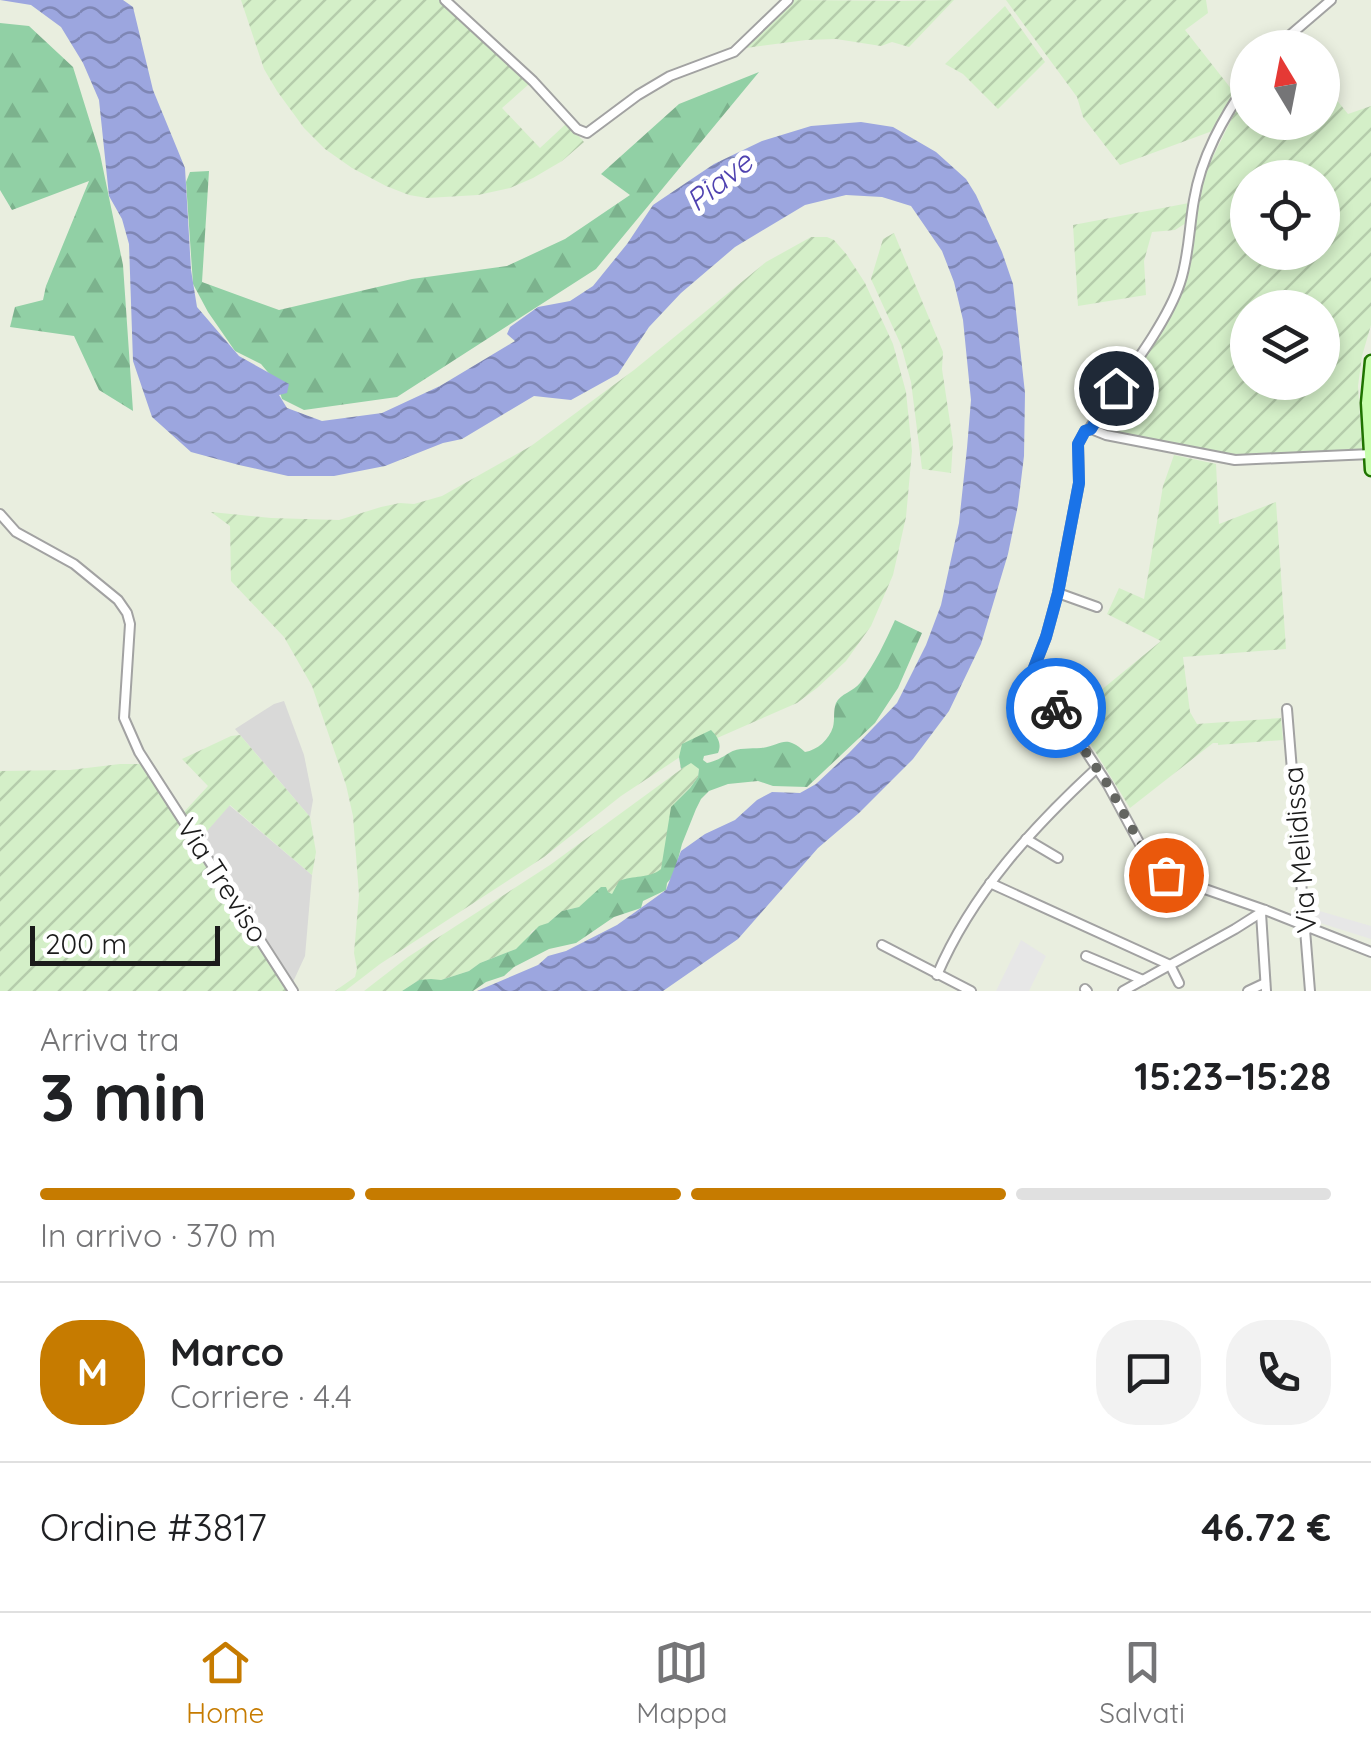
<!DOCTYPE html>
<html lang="it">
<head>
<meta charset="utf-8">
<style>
  :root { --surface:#fff; --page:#f2f2f2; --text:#202124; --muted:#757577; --line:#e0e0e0; --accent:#c67b00 }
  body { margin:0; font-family:Quicksand,sans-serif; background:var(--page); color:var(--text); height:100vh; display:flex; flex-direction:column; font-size:38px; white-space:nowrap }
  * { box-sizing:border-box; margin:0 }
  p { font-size:32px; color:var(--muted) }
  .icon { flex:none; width:55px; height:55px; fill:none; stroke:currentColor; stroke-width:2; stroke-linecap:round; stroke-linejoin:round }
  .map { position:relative; height:991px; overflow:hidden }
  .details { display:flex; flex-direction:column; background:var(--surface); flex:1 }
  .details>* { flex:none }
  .needle { width:65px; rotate:350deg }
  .fabs { position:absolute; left:1230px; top:30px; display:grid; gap:20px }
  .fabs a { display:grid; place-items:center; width:110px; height:110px; border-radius:50%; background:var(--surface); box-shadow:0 5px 15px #0003; font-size:50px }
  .scale { position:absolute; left:30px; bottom:25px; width:190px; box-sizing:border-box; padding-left:10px; border:5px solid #1b1b1b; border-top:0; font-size:28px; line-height:35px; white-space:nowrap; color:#1b1b1b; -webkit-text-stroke:8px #fff; paint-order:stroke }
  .pin { position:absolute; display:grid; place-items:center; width:85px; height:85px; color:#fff; margin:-42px; border:5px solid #fff; border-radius:50%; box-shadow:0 2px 10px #0007 }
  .courier { position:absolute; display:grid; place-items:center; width:100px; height:100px; margin:-50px; border:8px solid #1a73e8; border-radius:50%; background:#fff; color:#222; box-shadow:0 2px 12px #0007 }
  .head em { font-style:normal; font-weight:700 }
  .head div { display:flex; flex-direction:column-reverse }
  .head { display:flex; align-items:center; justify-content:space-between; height:170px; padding:0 40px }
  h1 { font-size:65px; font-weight:700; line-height:75px }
  .bar { display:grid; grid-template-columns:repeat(4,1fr); gap:15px 10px; align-content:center; height:120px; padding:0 40px }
  .bar i { height:12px; border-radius:8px; background:var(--line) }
  .bar .on { background:var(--accent) }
  .bar p { grid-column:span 4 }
  .line { display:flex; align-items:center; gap:25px; padding:0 40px; border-top:2px solid var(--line) }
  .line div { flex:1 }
  .round { display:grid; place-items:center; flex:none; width:105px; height:105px; border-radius:40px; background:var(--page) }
  .tabs { display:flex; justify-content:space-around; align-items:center; height:140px; border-top:2px solid var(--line); background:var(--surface); font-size:28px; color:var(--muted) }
  .tabs a { display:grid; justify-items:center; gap:5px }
  .tabs .on { color:var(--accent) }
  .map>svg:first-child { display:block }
  .residential { fill:#d9d9d8 }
  .farmland { fill:url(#farmland-furrows); fill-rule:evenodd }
  .forest { fill:url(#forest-firs) }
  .parking { fill:#e7e7e7 }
  .water { fill:url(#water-waves) }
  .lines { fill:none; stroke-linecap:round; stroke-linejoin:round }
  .street-casing { stroke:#a2a2a2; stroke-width:12 }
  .secondary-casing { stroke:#1f7400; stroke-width:15 }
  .street { stroke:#fff; stroke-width:8 }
  .secondary { stroke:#c7fead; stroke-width:10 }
  .done { stroke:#636560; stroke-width:10; stroke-dasharray:0 18 }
  .route { stroke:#1a73e8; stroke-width:12 }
  .labels { text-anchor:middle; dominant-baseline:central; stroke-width:10; stroke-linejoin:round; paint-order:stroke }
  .street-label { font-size:28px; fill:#1b1b1b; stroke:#fff }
  .water-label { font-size:30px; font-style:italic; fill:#4f42b0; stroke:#fff }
</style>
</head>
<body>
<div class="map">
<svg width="1371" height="991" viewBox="0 0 1371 991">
  <defs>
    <pattern id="farmland-furrows" width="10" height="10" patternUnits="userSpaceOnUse" patternTransform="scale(2.5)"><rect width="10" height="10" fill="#d4efc8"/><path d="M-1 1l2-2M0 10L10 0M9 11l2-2" fill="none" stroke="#b5ccab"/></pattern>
    <pattern id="forest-firs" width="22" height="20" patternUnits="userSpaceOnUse" patternTransform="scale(2.5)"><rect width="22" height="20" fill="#91d0a5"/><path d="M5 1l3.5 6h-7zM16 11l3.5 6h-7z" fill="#7cb28d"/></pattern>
    <pattern id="water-waves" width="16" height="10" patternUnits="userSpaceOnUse" patternTransform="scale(2.5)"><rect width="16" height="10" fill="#9ca6df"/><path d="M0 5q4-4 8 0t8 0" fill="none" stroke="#7e86b4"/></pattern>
  </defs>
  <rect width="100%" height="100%" fill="#e9eedf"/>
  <!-- residential -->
  <g class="residential">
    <path d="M284,701l20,54 9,45 -3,17 -75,-88 39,-25z"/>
    <path d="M229,805l83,70 -7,81 -12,26 -97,-139z"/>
  </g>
  <!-- farmland -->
  <g class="farmland">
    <path d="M241,0h198l90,84 -27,24 38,40 27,-25 17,19 -22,19 -29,17 -23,10 -32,7 -51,3 -18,-3 -23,-9 -34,-18 -27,-19 -21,-21 -27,-37 -13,-22z"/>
    <path d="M793,0l108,1 53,-1 -45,47 -17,-5 -11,4 -45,-7 -30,1 -60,8z"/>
    <path d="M1006,0h200l2,13 -23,17 51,65 -21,35 -95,35 -37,-48 -6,-20z"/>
    <path d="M1005,6l40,56 -47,47 -35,-35 -18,-10z"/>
    <path d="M1323,83l25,31 23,-8v219l-9,31 -4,30 4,64 -128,7 -135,-28 -1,-6 4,-7 69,-105 16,-43 13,-85 39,-79 8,-10 1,28h74zM1248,178h74v74h-74zM1248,308h74v74h-74z"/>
    <path d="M1189,203l-3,20 -11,7 -23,2 -8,29 2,34 -68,11 -5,-81z"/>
    <path d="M894,233l49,119 -1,17 11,73 -2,31 -29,-4 -11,-87 -10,-37 -30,-66 12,-40z"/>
    <path d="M811,237h16l7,3 13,15 18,28 28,61 13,48 6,59 -6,66 -13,58 -22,51 -25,35 -29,27 -20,15 -105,46 -71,47 -77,61 -164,107 -35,27h-10l20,-14 2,-8 -3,-16 5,-58 -6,-79 -7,-31 -34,-99 -28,-49 -53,-56 -1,-55 -19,-14 60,6 68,2 42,-13 19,-4 14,1 28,-8 89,-50 103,-76 132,-108z"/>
    <path d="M1174,455l42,9 3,60 57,-22 10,147 -103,8 7,55 7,12 84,-6 2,22 -65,5v-2h-5l-83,65 -58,-94 89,-73 -54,-27 12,-26 25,11 19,-113z"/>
    <path d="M240,735l70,82 6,35 -4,23 -82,-70 -30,34 -17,-26 25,-27 -26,-27 49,-23z"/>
    <path d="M691,762l8,7 -1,8 -8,11 -11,11 -9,24 -9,47 -7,5 -9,2 -30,13 -3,4 -5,-2 -28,15 -17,4 -14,12 -16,8 -8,12 -8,6 -36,14 -11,8 -28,9h-22l-17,11h-38l44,-34 142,-92z"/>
    <path d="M120,764h19l9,5 48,74 97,139 -2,9h-291v-220l70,-1z"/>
  </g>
  <!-- forest -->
  <g class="forest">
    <path d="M0,23l29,3 44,41 27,87 23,111 10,146 -34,-21 -25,-54 -64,-9 5,-20 28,-7 3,-14 43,-105 -77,29 -12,-20z"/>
    <path d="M759,72l-163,197 -199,128 -93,13 -22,-11 -5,-16 -16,-19 -26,-13 -27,-39 -15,-28 -7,-102 4,-10 19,-1 -7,111 77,28 133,-31 95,-13 58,-27 65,-44 -29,-21 78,-70z"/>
    <path d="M895,620l27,13 -24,55 -23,35 -68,64 -34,-1 -15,-5 -30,3 -19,7 -8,8 -5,10 -14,35 -8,31 -7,8 -1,7 -23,11 -2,7 -27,9 -38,26 -27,6 -35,18 -10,9 -18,6 -13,9h-71l17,-11 12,-1 10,1 28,-9 11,-8 36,-14 23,-23 9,-3 14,-12 17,-4 22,-20h5l2,5 4,2 7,-13c14,-6 30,-2 42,-12l10,-62 19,-19 8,-11 1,-8 -8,-6 -10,6 -2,-12 3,-13 29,-14c7,7 11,14 7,23l-14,3 -1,4 4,3c9,-2 14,-5 22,-10 10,-6 21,-4 32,-5 21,-2 23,-15 44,4 12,-2 24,-12 28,-25 2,-7 0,-17 3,-24 4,-9 18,-12 24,-20 15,-19 25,-41 35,-63z"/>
  </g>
  <!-- parking -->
  <g class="parking">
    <path d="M1316,910l55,16v13l-57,-18z"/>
    <path d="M1021,940l25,16 -17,35h-33z"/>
  </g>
  <!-- water -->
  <path class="water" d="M0,0h123l10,7 20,83 32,78 6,102 6,37 42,49 50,28 -2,9 -8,2 8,13 35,13 60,-8 58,-27 75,-45 -8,-7 3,-7 28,-20 32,-6 23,-15 34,-42 26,-39 61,-41 48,-23 49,-15 50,-4 32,5 43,25 30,27 10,16 26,57 11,32 12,109 -1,63 -6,49 -10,49 -27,90 -32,67 -36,48 -54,54 -41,35 -80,91 -75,52h-186l61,-26 10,-9 18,-5 51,-26 49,-35 15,-39 24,-17 30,-14 22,-20 15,-8 28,1 16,-9 33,-31 48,-50 29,-58 15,-40 18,-82 8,-75 4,-48 -8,-80 -9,-38 -12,-31 -31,-45 -29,-9 -36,-2 -41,10 -70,42 -54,46 -32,34 -31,47 -47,26 -37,-4 -72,43 -19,4 -58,23 -51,10h-46l-49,-11 -48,-13 -39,-35 -19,-56 -4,-117 -7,-25 -13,-23 -10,-96 -16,-37 -22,-36 -30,-22z"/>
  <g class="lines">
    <!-- street casing -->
    <g class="street-casing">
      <g id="street">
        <path d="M445,0l88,81 44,48 10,4 51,-38 32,-19 64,-24 54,-52"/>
        <path d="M1275,48l56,-48"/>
        <path d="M1091,429v-3c27,-41 74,-98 89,-143 9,-26 9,-56 14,-83 7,-43 29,-82 54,-118"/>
        <path d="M1371,454l-136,6 -129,-25 -15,-6 -6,2 -7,13 1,39 -21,110 -12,44 -16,41 40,49 38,58 34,63 17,25 106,37 106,42"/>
        <path d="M0,514l16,18 58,32 44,36 9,13 3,11 -6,94 15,34 154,239"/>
        <path d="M1058,593l39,14"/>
        <path d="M1287,709l23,282"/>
        <path d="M1026,839l32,19"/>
        <path d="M990,883l180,82 9,18"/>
        <path d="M1261,913l5,78"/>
        <path d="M882,945l89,46"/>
        <path d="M1086,956l57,24"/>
        <path d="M937,975c35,-82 96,-148 160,-207"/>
        <path d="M1085,989l2,2"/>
        <path d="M1123,991l112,-62 30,-19"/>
        <path d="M1248,991l17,-8"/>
      </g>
    </g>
    <!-- secondary casing -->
    <g class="secondary-casing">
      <path id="secondary" d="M1371,361l-4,42 4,67"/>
    </g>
    <!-- street -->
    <use href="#street" class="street"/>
    <!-- secondary -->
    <use href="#secondary" class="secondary"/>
  </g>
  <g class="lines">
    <!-- done -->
    <path class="done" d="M1056,708l52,77 46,83 12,7"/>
    <!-- route -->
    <path class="route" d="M1056,708l-26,-30 16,-41 12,-44 21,-110 -1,-39 7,-13 6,-2 25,-41"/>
  </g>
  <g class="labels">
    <!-- street labels -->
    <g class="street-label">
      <text transform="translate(1299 850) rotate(-95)">Via Melidissa</text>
      <text transform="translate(223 880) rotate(57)">Via Treviso</text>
    </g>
    <!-- water labels -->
    <g class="water-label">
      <text transform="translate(719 181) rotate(-39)">Piave</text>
    </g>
  </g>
</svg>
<div class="fabs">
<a><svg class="needle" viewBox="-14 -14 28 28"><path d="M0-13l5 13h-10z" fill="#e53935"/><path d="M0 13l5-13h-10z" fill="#757577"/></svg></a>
<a><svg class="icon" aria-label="locate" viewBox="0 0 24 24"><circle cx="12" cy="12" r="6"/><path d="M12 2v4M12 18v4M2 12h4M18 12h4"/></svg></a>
<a><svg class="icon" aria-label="layers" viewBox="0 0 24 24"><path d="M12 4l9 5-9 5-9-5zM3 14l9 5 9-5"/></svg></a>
</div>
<div class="scale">200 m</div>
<div class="pin" style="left:1166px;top:875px;background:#ea580c"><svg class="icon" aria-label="bag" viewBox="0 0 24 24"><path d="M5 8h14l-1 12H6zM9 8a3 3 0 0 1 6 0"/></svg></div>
<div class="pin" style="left:1116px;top:388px;background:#1f2937"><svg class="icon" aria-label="home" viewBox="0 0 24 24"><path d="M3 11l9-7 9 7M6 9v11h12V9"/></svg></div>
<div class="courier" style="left:1056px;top:708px"><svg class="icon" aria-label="bike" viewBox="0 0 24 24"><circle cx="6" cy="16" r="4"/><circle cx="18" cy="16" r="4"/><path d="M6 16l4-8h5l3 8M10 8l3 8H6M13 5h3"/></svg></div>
</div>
<section class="details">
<div class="head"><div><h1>3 min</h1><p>Arriva tra</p></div><em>15:23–15:28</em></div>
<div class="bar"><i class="on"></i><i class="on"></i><i class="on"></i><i></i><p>In arrivo · 370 m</p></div>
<div class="line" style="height:180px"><b class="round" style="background:var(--accent);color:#fff">M</b><div><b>Marco</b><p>Corriere · 4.4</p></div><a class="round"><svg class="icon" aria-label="chat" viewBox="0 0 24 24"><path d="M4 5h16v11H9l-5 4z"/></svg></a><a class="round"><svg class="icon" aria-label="phone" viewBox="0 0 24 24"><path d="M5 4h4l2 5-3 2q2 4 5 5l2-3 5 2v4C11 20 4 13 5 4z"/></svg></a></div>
<div class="line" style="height:130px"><div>Ordine #3817</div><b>46.72 €</b></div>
</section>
<nav class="tabs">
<a class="on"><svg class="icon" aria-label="home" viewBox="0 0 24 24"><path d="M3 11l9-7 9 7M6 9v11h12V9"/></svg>Home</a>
<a><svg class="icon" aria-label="map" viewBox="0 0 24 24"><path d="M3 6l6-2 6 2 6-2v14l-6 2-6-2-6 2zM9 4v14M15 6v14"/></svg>Mappa</a>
<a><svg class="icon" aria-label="saved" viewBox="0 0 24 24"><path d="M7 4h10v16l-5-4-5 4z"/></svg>Salvati</a>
</nav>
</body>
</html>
